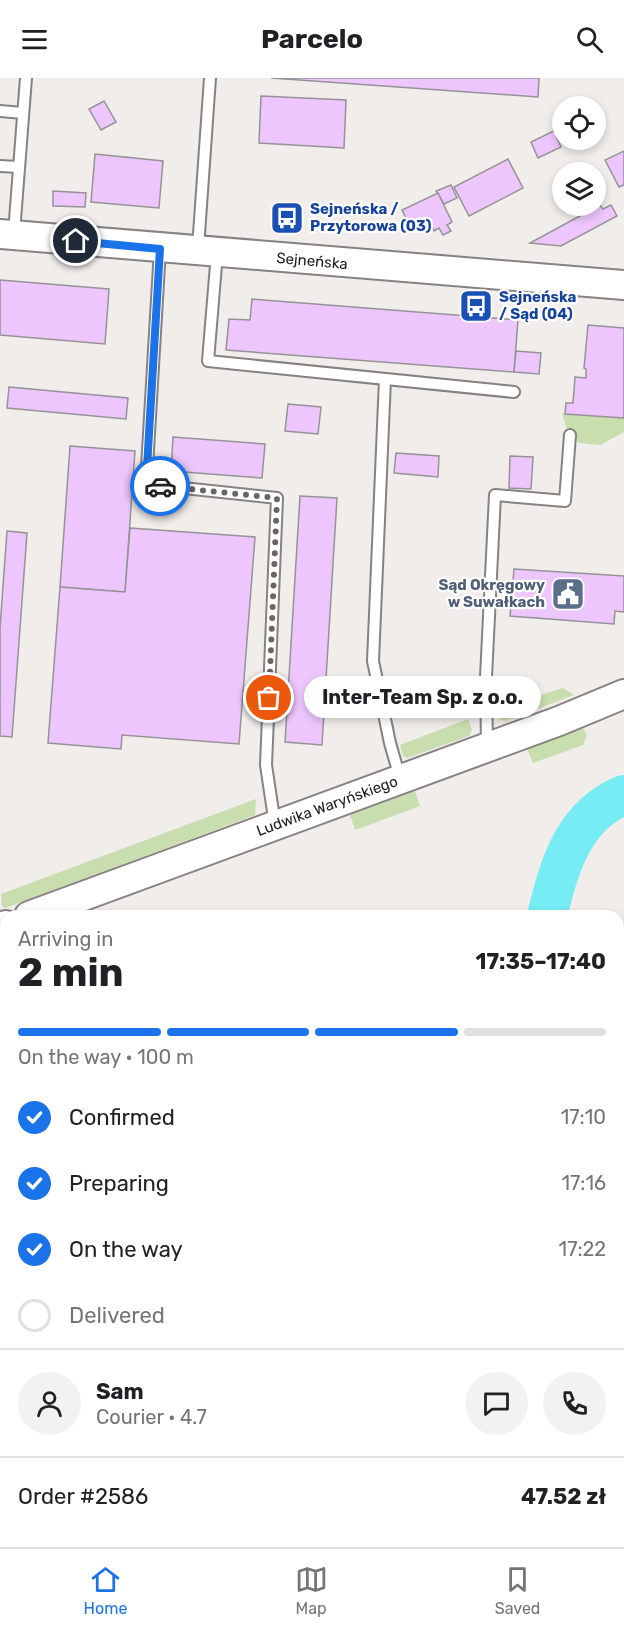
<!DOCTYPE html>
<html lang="en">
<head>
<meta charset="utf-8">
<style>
  :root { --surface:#fff; --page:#f2f2f2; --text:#202124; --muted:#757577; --line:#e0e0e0; --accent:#1a73e8 }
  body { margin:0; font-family:Rubik,sans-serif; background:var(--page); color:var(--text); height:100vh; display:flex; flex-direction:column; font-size:22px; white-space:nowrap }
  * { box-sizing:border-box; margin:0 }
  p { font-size:20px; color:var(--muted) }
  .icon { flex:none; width:33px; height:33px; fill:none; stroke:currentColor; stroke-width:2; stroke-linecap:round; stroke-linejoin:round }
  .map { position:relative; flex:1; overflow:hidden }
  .side { position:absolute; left:0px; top:832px; width:624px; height:638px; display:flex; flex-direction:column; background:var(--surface); border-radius:18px 18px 0 0; box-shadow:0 3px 9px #0003 }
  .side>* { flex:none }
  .fabs { position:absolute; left:552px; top:18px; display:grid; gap:12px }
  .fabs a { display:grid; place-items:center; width:54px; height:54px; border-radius:50%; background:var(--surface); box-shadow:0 3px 9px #0003; font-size:30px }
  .pin { position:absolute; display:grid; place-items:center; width:51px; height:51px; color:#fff; margin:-26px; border:3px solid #fff; border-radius:50%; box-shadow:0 2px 6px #0007 }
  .courier { position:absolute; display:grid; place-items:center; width:60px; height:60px; margin:-30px; border:4px solid #1a73e8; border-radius:50%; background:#fff; color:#222; box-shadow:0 2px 8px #0007 }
  .bubble { position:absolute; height:42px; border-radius:21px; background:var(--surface); box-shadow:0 3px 9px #0003; font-size:20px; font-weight:700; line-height:42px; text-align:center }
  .headline em { font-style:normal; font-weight:700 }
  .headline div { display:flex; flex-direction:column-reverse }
  .headline { display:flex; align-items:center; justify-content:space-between; height:102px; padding:0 18px }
  h1 { font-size:39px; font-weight:700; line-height:45px }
  .bar { display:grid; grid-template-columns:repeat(4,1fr); gap:9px 6px; align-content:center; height:72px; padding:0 18px }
  .bar i { height:8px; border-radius:4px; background:var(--line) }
  .bar .selected { background:var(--accent) }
  .bar p { grid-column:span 4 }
  .line { display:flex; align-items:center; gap:15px; padding:0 18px; border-top:2px solid var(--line) }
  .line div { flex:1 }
  .round { display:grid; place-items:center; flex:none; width:63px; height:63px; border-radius:32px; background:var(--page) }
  ol { padding:0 18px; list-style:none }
  li { display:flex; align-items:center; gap:18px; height:66px }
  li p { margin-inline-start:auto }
  li .icon { padding:6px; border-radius:50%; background:var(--accent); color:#fff; stroke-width:4 }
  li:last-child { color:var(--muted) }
  li i { width:33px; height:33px; border:3px solid var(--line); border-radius:50% }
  header { display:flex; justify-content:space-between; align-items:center; height:78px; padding:0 18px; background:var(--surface); font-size:27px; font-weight:700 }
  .tabs { display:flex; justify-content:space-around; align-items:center; height:84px; border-top:2px solid var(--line); background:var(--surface); font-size:16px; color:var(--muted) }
  .tabs a { display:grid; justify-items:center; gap:3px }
  .tabs .selected { color:var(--accent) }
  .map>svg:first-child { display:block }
  .green { fill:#c9deae }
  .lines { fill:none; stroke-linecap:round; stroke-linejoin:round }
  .river { stroke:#77ecf4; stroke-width:40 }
  .building { fill:#edc6fd; stroke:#959396; stroke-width:1.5 }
  .service-casing { stroke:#868281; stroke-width:14 }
  .minor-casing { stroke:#868281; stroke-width:26 }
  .tertiary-casing { stroke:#868281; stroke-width:32 }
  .service { stroke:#fff; stroke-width:10 }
  .minor { stroke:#fff; stroke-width:22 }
  .tertiary { stroke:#fff; stroke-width:28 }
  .done { stroke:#686564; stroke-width:6; stroke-dasharray:0 10.8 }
  .route { stroke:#1a73e8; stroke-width:8 }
  .labels { text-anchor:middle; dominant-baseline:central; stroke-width:4.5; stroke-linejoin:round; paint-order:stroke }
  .transit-label { font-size:15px; font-weight:bold; fill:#164399; stroke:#fff; text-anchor:start }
  .street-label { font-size:15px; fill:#1e1c1b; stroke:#fff }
  .service-label { font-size:15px; font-weight:bold; fill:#4e5e75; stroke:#fff; text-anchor:end }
</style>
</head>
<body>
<header><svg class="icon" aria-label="menu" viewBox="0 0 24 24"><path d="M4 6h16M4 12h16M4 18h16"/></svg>Parcelo<svg class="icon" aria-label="search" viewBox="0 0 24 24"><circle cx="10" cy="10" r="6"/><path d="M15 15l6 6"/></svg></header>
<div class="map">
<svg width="624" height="1469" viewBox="0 0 624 1469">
  <rect width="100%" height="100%" fill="#f1edeb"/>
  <!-- green -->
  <g class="green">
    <path d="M562,335l62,5v14l-24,13 -21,-2 -13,-16z"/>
    <path d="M563,610l11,7 -68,26 -7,-2 -3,-8 2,-2z"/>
    <path d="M468,641l4,11 -3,6 -62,22 -4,-2 -3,-11z"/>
    <path d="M583,650l4,7 -4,10 -50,18 -6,-14z"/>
    <path d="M415,713l5,15 -65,24 -5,-15z"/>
    <path d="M256,721l-1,16 -250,93 -3,-2 -1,-12z"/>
  </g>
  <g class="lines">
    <!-- river -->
    <g class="river">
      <path d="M547,838c12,-49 26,-101 77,-121"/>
      <path d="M0,1423l6,-7"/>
    </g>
  </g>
  <!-- building -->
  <g class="building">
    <path d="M271,0h268l-1,19z"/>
    <path d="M261,18l85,4 -2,48 -85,-5z"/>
    <path d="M104,23l12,21 -15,8 -12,-21z"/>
    <path d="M562,49v6l-6,3 5,11 -23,11 -7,-16z"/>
    <path d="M624,73v34l-5,2 -14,-27z"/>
    <path d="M95,76l68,7 -4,47 -68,-6z"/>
    <path d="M508,81l15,29 -54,28 -15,-29z"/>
    <path d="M451,107l6,13 -13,6 -8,-13z"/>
    <path d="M53,113l33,2 -1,14 -32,-1z"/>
    <path d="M438,115l14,29 -5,3 4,6 -8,4 -4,-7 -5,3 -6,-13 -18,8 -8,-16z"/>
    <path d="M600,127l3,4 8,-4 6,11 -56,30 -31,-3z"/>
    <path d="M0,202l109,9 -4,55 -105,-9z"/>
    <path d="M252,221l266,21 -4,52 -288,-22 3,-31 21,1z"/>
    <path d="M588,247l36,3v90l-59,-4 1,-11h7l2,-26 11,1v-9l-2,-1z"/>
    <path d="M516,273l25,2 -2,21 -25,-2z"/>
    <path d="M9,309l119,11 -2,21 -119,-11z"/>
    <path d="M288,326l33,3 -3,27 -33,-3z"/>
    <path d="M173,359l92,7 -3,34 -91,-7z"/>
    <path d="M70,368l65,5 -10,141 -65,-5z"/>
    <path d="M396,375l43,3 -1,21 -44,-4z"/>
    <path d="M510,378l23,1 -2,32 -22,-1z"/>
    <path d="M300,418l37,2 -15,247 -37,-3z"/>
    <path d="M130,450l125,9 -16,207 -117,-9 -1,14 -73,-6 12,-156 65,5z"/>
    <path d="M7,453l20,2 -15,204 -12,-1v-108z"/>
    <path d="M514,491l110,7v36l-9,-1 -1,13 -104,-8z"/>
    <path d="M622,1289l2,37 -6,2v-37z"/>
    <path d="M618,1399l6,14v8l-6,2z"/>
    <path d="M350,1464h45l-9,5h-45z"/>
    <path d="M541,1464h30v4l-29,1z"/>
  </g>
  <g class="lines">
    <!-- service casing -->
    <g class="service-casing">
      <g id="service">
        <path d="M0,33l23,2"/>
        <path d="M0,88l18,1"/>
        <path d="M14,155l12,-155"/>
        <path d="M198,170l12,-170"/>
        <path d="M160,171l-14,235 131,14 -11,267 9,60"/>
        <path d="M217,175l-9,108 306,31"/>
        <path d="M385,301l-12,282 17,82 10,35"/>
        <path d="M487,668l-1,-69 9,-182 70,6 5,-66"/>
        <path d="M152,1469l9,-5"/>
      </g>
    </g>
    <!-- minor casing -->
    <g class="minor-casing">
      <g id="minor">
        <path d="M618,1247l6,-3"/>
        <path d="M191,1469l2,-5"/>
        <path d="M503,1469l1,-5"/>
      </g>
    </g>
    <!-- tertiary casing -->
    <g class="tertiary-casing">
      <g id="tertiary">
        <path d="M0,156l624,51"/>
        <path d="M29,838l530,-195 65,-27"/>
        <path d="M0,849l6,-2"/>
      </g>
    </g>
    <!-- service -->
    <use href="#service" class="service"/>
    <!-- minor -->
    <use href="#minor" class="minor"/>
    <!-- tertiary -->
    <use href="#tertiary" class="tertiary"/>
  </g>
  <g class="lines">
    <!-- done -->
    <path class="done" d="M160,408l117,12 -8,200"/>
    <!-- route -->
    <path class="route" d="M76,163l84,8 -14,235 14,2"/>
  </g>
  <!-- icons -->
  <defs>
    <g id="bus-square" transform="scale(1.725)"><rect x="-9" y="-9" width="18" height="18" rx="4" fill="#1a4fb4" stroke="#fff"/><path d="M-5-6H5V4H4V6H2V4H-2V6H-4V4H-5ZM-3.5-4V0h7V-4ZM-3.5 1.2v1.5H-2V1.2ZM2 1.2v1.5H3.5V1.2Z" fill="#fff"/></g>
    <g id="civic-square" transform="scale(1.725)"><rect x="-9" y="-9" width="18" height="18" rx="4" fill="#5c6f8a" stroke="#fff"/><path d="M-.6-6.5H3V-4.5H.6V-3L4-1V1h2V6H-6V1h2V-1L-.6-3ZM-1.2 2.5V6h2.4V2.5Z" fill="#fff"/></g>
  </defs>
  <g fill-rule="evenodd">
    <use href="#bus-square" x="287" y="140"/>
    <use href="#bus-square" x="476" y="228"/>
    <use href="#civic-square" x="568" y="516"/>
  </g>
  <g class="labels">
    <!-- transit labels -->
    <g class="transit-label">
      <text x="310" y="131">Sejneńska /<tspan x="310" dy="17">Przytorowa (03)</tspan></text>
      <text x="499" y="219">Sejneńska<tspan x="499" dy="17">/ Sąd (04)</tspan></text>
    </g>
    <!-- street labels -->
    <g class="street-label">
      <text transform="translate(312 183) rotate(5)">Sejneńska</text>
      <text transform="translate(327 728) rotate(-20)">Ludwika Waryńskiego</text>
    </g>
    <!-- service labels -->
    <g class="service-label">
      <text x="545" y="507">Sąd Okręgowy<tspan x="545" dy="17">w Suwałkach</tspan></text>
    </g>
  </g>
</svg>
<div class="fabs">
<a><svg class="icon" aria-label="locate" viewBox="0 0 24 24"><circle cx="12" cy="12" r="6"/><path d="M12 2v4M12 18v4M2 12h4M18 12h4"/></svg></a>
<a><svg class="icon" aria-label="layers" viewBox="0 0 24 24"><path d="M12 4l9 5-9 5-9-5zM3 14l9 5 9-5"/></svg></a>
</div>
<div class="pin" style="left:269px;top:620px;background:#ea580c"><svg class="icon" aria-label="bag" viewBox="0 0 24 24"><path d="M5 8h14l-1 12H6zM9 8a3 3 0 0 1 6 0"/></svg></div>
<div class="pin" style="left:76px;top:163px;background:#1f2937"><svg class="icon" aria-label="home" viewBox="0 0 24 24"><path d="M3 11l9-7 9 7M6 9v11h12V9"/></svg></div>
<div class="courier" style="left:160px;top:408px"><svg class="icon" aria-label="car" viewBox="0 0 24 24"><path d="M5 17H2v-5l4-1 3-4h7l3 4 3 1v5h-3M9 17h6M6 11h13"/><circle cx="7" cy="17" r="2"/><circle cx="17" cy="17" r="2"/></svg></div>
<div class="bubble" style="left:304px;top:598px;width:237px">Inter-Team Sp. z o.o.</div>
<section class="side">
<div class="headline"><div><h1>2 min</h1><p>Arriving in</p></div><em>17:35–17:40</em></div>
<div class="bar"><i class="selected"></i><i class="selected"></i><i class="selected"></i><i></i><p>On the way · 100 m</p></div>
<ol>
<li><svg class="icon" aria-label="check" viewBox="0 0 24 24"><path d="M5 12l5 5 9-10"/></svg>Confirmed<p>17:10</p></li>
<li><svg class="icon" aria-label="check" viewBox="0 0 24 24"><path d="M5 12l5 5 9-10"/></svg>Preparing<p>17:16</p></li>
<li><svg class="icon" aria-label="check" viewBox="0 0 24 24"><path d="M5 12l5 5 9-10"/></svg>On the way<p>17:22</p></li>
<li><i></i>Delivered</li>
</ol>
<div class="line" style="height:108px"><a class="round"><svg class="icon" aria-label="person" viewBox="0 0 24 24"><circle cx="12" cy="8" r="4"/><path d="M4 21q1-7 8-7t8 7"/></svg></a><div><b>Sam</b><p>Courier · 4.7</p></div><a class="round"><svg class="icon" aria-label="chat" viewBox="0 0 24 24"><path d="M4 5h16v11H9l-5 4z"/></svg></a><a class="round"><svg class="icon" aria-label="phone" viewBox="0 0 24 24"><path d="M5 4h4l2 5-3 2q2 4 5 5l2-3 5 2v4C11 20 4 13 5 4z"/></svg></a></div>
<div class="line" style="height:78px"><div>Order #2586</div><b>47.52 zł</b></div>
</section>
</div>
<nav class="tabs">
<a class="selected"><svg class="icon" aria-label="home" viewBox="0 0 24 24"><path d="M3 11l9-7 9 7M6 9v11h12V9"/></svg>Home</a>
<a><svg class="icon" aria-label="map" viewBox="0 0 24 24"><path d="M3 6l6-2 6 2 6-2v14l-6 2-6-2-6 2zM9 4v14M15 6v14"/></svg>Map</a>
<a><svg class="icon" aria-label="saved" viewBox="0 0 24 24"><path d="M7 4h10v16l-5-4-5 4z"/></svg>Saved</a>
</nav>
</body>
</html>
